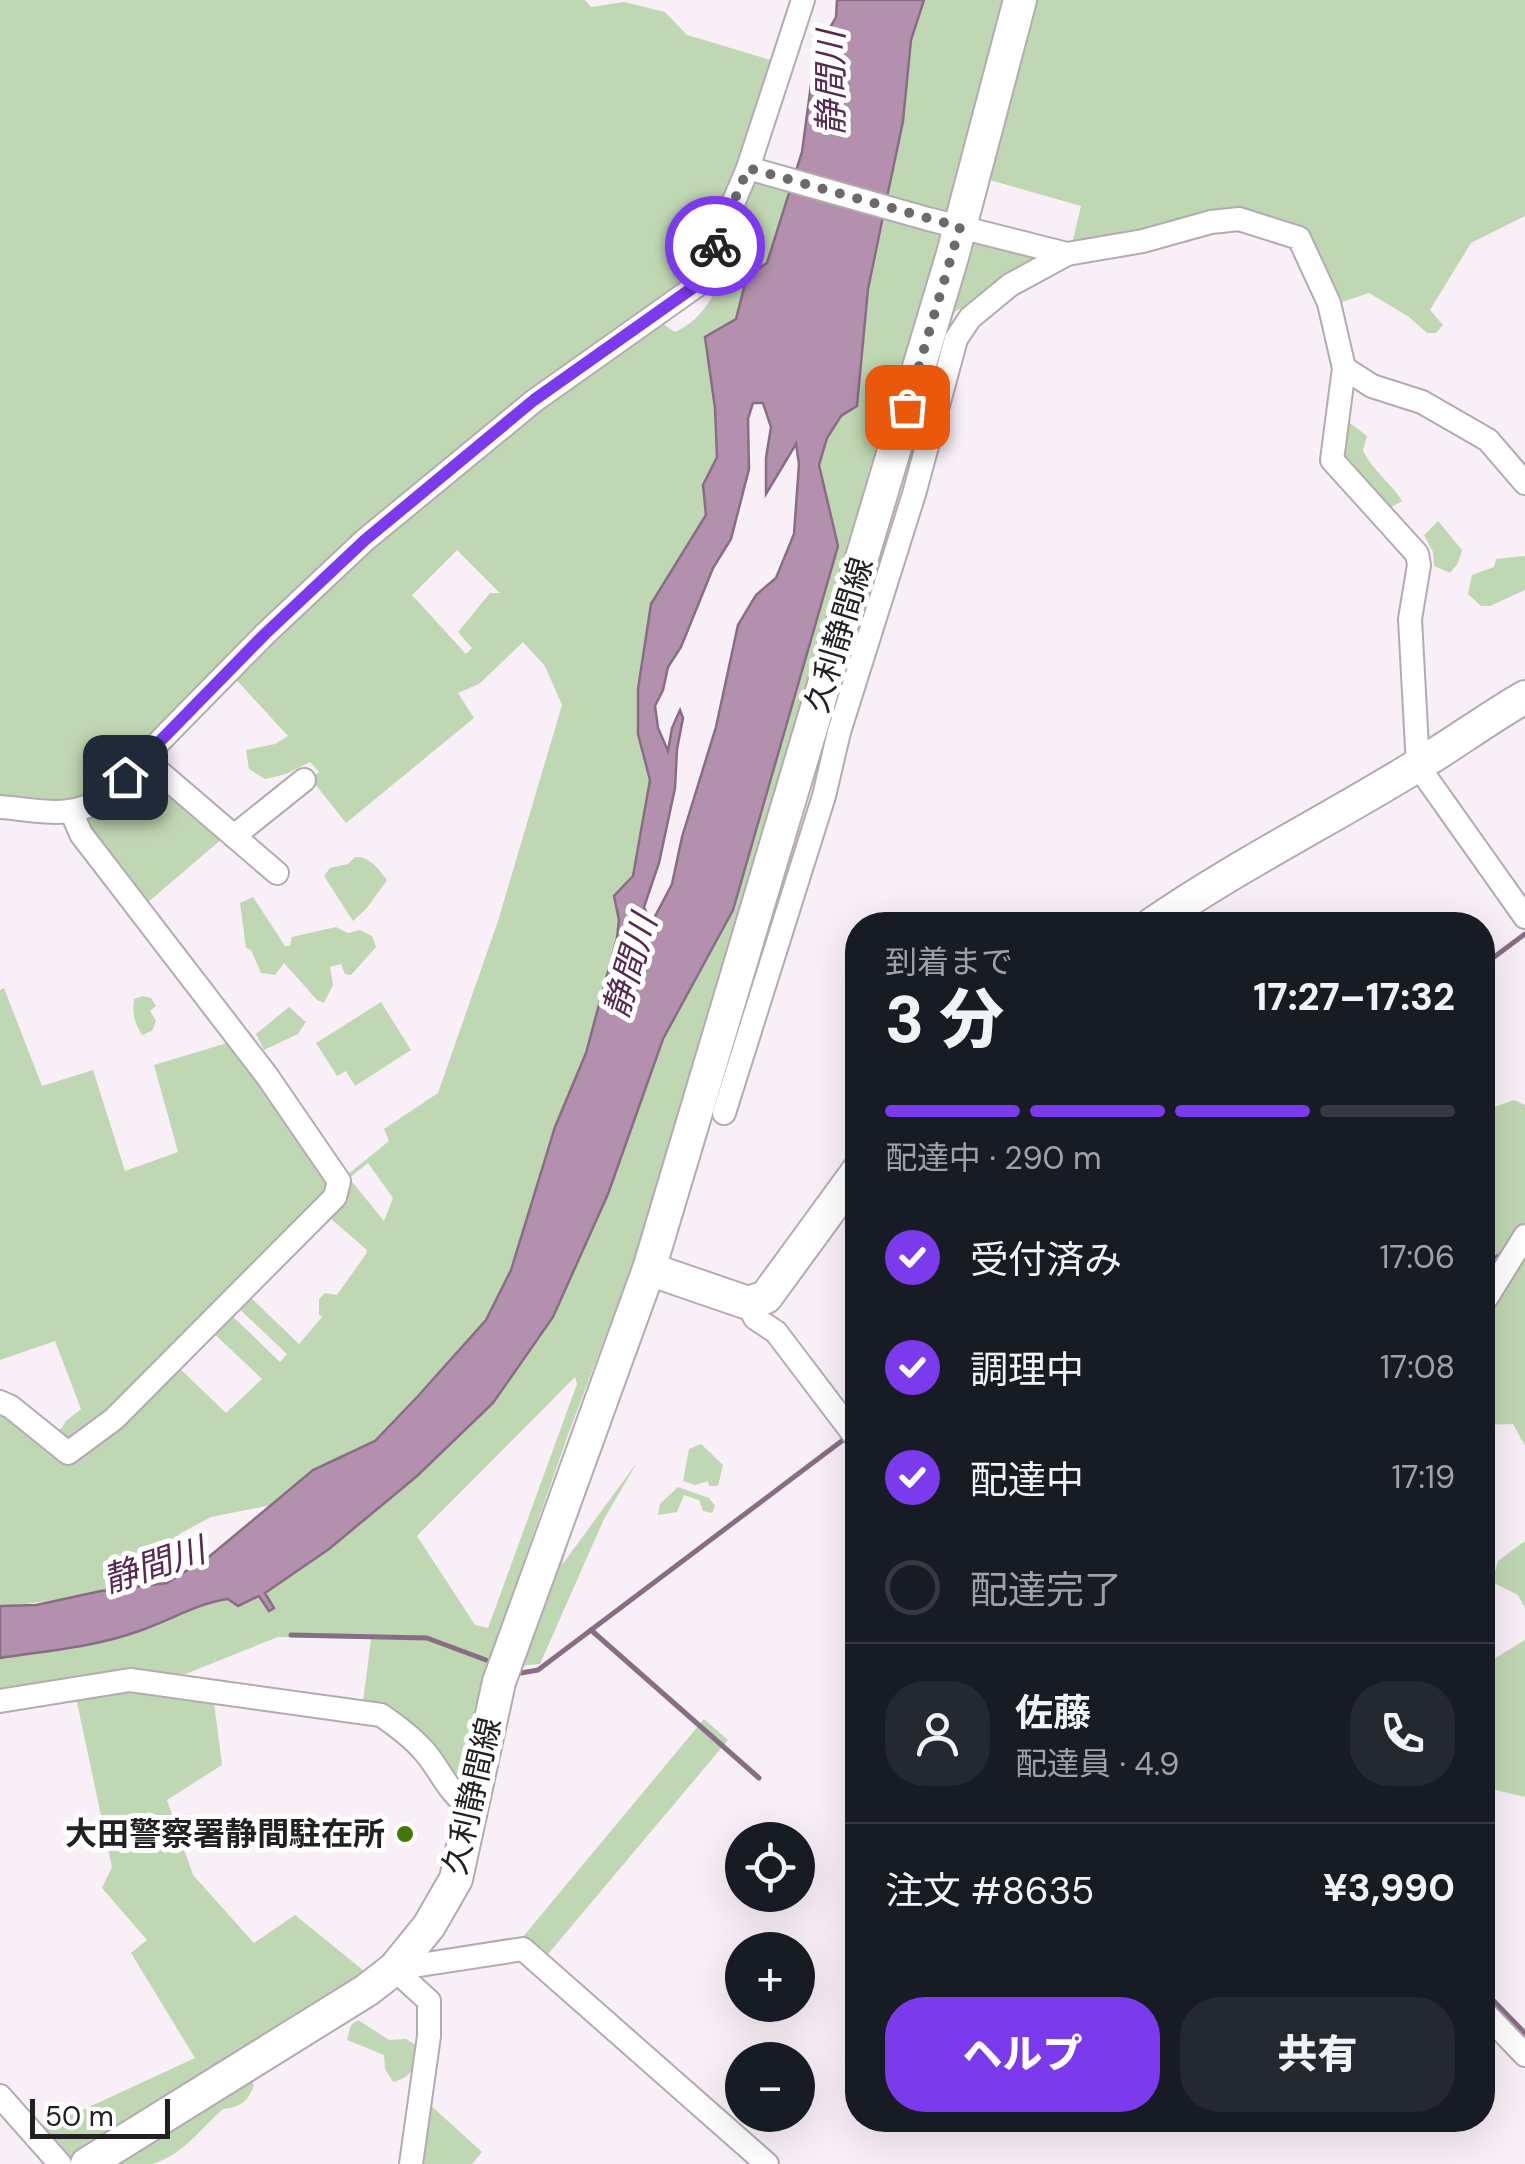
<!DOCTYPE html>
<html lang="ja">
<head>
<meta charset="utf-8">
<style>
  :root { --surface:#171b24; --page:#242831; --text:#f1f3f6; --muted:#9ea1a6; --line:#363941; --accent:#7c3aed }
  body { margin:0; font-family:"DM Sans","Noto Sans JP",sans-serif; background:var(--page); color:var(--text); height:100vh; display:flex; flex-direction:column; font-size:38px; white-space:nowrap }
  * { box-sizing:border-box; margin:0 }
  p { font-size:32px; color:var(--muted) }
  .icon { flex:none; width:55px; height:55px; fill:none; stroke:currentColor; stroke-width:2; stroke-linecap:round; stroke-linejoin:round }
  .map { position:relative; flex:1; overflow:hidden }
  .sheet { position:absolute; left:845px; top:912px; width:650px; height:1220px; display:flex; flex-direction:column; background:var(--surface); border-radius:40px; box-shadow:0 10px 40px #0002 }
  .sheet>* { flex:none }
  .tools { position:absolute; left:725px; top:1822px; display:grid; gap:20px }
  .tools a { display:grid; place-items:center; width:90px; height:90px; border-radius:50%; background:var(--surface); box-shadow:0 10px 40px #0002; font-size:50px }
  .scale { position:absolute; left:30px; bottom:25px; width:140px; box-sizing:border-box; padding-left:10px; border:5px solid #232023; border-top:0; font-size:28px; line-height:35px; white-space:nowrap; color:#232023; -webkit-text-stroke:8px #fff; paint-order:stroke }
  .pin { position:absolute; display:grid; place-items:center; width:85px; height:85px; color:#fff; margin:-42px; border-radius:20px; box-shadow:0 5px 15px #0006 }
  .courier { position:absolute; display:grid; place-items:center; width:100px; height:100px; margin:-50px; border:8px solid #7c3aed; border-radius:50%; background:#fff; color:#222; box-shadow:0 2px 12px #0007 }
  .summary em { font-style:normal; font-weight:800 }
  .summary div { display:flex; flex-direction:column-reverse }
  .summary { display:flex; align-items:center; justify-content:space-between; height:170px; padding:0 40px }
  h1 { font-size:65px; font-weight:800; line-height:75px }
  .bar { display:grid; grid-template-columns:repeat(4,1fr); gap:15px 10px; align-content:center; height:120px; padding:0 40px }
  .bar i { height:12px; border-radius:8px; background:var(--line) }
  .bar .selected { background:var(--accent) }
  .bar p { grid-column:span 4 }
  .line { display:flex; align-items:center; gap:25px; padding:0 40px; border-top:2px solid var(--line) }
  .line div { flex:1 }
  .round { display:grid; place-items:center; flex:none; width:105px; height:105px; border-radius:40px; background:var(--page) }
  ol { padding:0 40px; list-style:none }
  li { display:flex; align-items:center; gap:30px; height:110px }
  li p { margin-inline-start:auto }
  li .icon { padding:10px; border-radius:50%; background:var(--accent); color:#fff; stroke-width:4 }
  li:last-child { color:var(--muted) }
  li i { width:55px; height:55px; border:5px solid var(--line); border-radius:50% }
  .primary-button { display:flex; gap:20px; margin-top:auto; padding:20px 40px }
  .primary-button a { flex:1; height:115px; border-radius:40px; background:var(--accent); color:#fff; font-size:40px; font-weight:800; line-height:115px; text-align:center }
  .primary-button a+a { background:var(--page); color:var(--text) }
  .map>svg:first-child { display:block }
  .green { fill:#c0d7b3; fill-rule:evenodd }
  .water { fill:#b390ad; stroke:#886e84; stroke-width:2.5; fill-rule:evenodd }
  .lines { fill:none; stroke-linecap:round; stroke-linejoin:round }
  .stream { stroke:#886e84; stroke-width:5 }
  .street-casing { stroke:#b4abb2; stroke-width:26 }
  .secondary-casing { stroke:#b4abb2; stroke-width:36 }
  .street { stroke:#fff; stroke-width:22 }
  .secondary { stroke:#fff; stroke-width:32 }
  .done { stroke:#6e686d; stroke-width:10; stroke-dasharray:0 18 }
  .route { stroke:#7c3aed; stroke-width:12 }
  .poi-dot { fill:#437808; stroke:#fff; stroke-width:4 }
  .labels { text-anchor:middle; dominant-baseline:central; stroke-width:10; stroke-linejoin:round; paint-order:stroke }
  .street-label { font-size:32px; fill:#232023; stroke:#fff }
  .poi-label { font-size:32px; font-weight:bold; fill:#232023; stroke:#fff; text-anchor:end }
  .water-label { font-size:35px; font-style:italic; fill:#572a51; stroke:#fff }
</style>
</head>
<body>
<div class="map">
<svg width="1525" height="2164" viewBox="0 0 1525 2164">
  <rect width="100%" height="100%" fill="#f9eff7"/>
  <!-- green -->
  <g class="green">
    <path d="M0,0h585l6,7 33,-5 41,10 22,23 87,26 -33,104 -47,117 -162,113 -445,410 -87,-2z"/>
    <path d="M924,0h91l-59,221 -68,-19 15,-81 8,-81z"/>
    <path d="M1028,0h497v216l-54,27 -41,67 13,15 -7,8h-9l-18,-16 -40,-24 -36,12 -32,-69 -62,-24 -168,36 10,-42 -102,-29z"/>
    <path d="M756,177l35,10 -24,76 -20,13 -32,132 2,49 -14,28 3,30 -56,89 -12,85v45l12,46 -17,96 -19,20 5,24 -2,18 -31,115 -31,74 -44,143 -25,50 -111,121 -62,29 -42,35 -60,12 -30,16 -56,56c-42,3 -82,16 -125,17v-204l68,51 105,-91 53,51 36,-34 -55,-52 18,-18 55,53 7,-8 -55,-52 12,-11 55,53 23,-27 -3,-3v-15l6,-6 12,2 29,-41 1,-4 -44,-38 24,-37 42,-34 -5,-12 54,-36 60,-172 64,-216 -17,-39 -22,-24 -44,42 -21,9 16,25 -128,105 -35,-44 8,-7 -9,-10 -24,12 -21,5 -16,-10 -3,-19 29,-6 13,-8 -57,-62 136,-132 232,-180 64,-38 12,8c56,-25 55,-106 81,-155zM457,550l43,43h-10l-32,39 14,16 -6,6 -54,-59zM368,1163l25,35 -9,23 -35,-43z"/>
    <path d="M886,212l66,17 -311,1014 -72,189 -84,240 -6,19 -13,108 -103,-97 8,-63 -93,-2 -100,40 -178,19v-38c46,-7 95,-11 139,-27 30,-10 58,-28 89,-32l101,-50 88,-73 76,-72 60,-87 55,-123 55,-155 70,-129 105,-364 -19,-81 8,-27 14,-22 16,-10 11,-117zM575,1377l2,7 -89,244 -13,-3 -58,-89z"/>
    <path d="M963,234l92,21 -70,46 -28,9 -21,26z"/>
    <path d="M1346,420l21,16 -4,14c9,21 28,32 39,51l-19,11 -44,-60z"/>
    <path d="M1438,521l24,29 -4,13 -8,10 -16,-7 -1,-14 -9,-17z"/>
    <path d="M1525,556v34l-35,16h-9l-13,-12 4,-19 22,-8 2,-8z"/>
    <path d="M146,760l84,72 -90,77 -65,-94z"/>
    <path d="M355,857c14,-1 24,12 32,23l-20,28 -14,13 -29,-45 6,-8 18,-4z"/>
    <path d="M253,897l32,49h5l2,-9 44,-10 12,6 12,-3 12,6 4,11 -25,28 -6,-1 -4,-10 -11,3 3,18 -9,18 -7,-3 -33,-37 -9,12 -14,-2 -10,-23 -5,-2 -6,-45z"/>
    <path d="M4,988l38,98 51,-16 32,101 53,-19 -24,-87 83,-25 99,141 -268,268 -21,-17 14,-3 5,-8 15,-12 -26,-68 -55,19v-370z"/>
    <path d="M143,996l8,2 5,8 -6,5 6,10 -4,10 -10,4c-8,-13 -10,-21 -8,-36z"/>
    <path d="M381,1002l30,48 -56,36 -9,-15 -9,5 -21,-33z"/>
    <path d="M289,1007l17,15 -8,12 -34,16 -8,-16z"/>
    <path d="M1514,1100l11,5v121l-42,60 -1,-151 4,-25z"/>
    <path d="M1525,1247v199l-12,-22 -30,1 -1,-114z"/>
    <path d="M701,1444l22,21 -5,21h-9l-1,-5 -13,4 -12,-4 6,-32z"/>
    <path d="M638,1461l-34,58 -64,145 -23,2 61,-160 -16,59z"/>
    <path d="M678,1487l31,11 6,8 -3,7 -9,-2 -4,-11 -15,-5 -7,17 -19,3 2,-11z"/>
    <path d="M1525,1541v67l-7,-13 -26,-13 6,-21z"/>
    <path d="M1525,1640v157l-42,-10 -1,-121z"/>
    <path d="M128,1684l85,11 9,70 -55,35 26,75 61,68 41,-28 74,60 -304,185 -36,-39 19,5 147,-68 -64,-105 16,-13 -45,-52 10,-21 -37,-174z"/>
    <path d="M704,1719l24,21 -185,220 -26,-16z"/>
    <path d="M358,2020l31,20 17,-1 16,10c-4,16 -11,29 -29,33l-8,-13 -1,-14 -37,-15 4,-15z"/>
    <path d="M249,2077l5,8c-5,16 -15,23 -31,24 -22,19 -41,47 -71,55 -12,0 -29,0 -41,0z"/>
    <path d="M428,2103l54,49 -10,12h-49z"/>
  </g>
  <!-- water -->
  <path class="water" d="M837,0h87l-13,40 -8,81 -35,168 -11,117 -16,10 -14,22 -8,27 19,81 -105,364 -70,129 -55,155 -55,123 -60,86 -76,73 -88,73 -64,44 9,15 -5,3 -10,-15 -21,10 -10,-7c-31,4 -59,22 -89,32 -44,16 -93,20 -139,27v-52l36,-1 65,-14 66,-8 43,-27 103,-86 62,-29 43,-45 68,-76 25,-50 44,-143 31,-74 31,-115 2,-18 -5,-24 19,-20 17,-96 -12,-46v-45l13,-85 55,-89 -3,-30 14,-28 -2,-49 -10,-71 31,-18 11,-43 20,-13 35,-111 13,-97 21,-38zM753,403h10l8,24 -5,31v36l30,-50 3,20 -5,70 -18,44 -20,17 -18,30 -22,102 -34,110 -10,47 -21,40 -7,-17 15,-44 16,-75 2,-39 6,-31 -3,-8 -8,18 -4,23 -10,-23 -3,-22 8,-16 5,-23 13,-20 32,-79 18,-29 18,-70 -1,-50z"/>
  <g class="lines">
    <!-- stream -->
    <g class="stream">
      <path d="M1192,912l9,13"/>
      <path d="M1482,966l43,-32"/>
      <path d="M1482,1267l23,-15"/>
      <path d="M591,1630l168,148"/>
      <path d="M291,1635l136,3 59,22"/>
      <path d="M521,1673l17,-3 309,-233"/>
      <path d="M1482,1989l43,44"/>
    </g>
    <!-- street casing -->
    <g class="street-casing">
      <g id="street">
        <path d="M748,168l180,51 139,35"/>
        <path d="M1344,368l28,18 50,16 66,38 37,43"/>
        <path d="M143,758l134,115"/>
        <path d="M0,807c40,3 72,14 106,-11l159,-162 100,-94 169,-139 165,-117 49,-116 55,-168"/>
        <path d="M234,836l70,-56"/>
        <path d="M724,1113l100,-317 15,-64 75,-238 42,-155 14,-21 40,-33 57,-31 76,-13 68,-19 28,-3 60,19 30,65 15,65 -12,92 85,94 2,11 -9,54 8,147 107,151"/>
        <path d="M748,1303l7,15 21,14 82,108"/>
        <path d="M1482,1305l43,-69"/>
        <path d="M0,1402l11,5 57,46 46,-34 221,-222 4,-16 -72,-105 -186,-242 -9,-21"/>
        <path d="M0,1701l130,-21 251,35c16,11 31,22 43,36 17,19 24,43 47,56"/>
        <path d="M394,1969l129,-20 244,215"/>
        <path d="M394,1969l35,32v35l-18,128"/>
        <path d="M1482,2010l43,45"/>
        <path d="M0,2096l60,68"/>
      </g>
    </g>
    <!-- secondary casing -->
    <g class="secondary-casing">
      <g id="secondary">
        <path d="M1151,925c84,-58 176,-104 264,-158 37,-22 72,-48 110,-70"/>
        <path d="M649,1269l99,34 18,-6 92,-126"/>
        <path d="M87,2164l280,-174 27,-21 35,-43 27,-47 43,-197 150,-413 303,-1012 68,-257"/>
      </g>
    </g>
    <!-- street -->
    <use href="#street" class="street"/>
    <!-- secondary -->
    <use href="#secondary" class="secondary"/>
  </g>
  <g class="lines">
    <!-- done -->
    <path class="done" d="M715,246l33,-78 212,59 -53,180"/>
    <!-- route -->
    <path class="route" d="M125,777l140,-143 100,-94 169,-140 164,-116 17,-38"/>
  </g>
  <!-- markers -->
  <circle class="poi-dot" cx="405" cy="1834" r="10"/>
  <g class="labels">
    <!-- street labels -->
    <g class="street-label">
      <text transform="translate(839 635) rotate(-73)">久利静間線</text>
      <text transform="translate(472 1796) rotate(-77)">久利静間線</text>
    </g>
    <!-- poi labels -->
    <g class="poi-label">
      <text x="385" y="1834">大田警察署静間駐在所</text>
    </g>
    <!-- water labels -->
    <g class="water-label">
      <text transform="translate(831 83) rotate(-90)">静間川</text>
      <text transform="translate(630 966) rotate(-73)">静間川</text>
      <text transform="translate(154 1565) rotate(-18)">静間川</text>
    </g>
  </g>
</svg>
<div class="tools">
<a><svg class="icon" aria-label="locate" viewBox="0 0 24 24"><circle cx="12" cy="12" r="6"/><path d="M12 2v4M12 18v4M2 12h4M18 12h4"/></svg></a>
<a>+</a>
<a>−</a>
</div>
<div class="scale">50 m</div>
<div class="pin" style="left:907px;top:407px;background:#ea580c"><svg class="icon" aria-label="bag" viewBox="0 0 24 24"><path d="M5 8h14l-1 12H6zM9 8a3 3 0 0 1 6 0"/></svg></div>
<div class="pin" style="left:125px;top:777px;background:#1f2937"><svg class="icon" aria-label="home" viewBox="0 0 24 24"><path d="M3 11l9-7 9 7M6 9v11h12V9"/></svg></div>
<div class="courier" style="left:715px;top:246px"><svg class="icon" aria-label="bike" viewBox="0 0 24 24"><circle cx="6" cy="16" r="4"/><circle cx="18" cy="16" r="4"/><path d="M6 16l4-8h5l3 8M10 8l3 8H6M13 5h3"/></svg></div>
<section class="sheet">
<div class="summary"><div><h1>3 分</h1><p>到着まで</p></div><em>17:27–17:32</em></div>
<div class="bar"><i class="selected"></i><i class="selected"></i><i class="selected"></i><i></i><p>配達中 · 290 m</p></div>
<ol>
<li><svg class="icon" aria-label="check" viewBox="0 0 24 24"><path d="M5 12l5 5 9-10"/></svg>受付済み<p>17:06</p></li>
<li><svg class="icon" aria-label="check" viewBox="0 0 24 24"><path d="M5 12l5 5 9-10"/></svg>調理中<p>17:08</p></li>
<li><svg class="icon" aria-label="check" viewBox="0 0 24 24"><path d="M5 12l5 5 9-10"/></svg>配達中<p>17:19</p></li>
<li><i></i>配達完了</li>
</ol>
<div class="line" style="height:180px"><a class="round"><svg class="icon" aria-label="person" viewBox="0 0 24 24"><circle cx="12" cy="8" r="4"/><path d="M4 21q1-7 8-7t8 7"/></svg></a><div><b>佐藤</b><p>配達員 · 4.9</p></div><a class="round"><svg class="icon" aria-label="phone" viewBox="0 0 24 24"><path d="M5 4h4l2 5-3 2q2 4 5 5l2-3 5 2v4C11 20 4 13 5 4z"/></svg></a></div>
<div class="line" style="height:130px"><div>注文 #8635</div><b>¥3,990</b></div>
<div class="primary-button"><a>ヘルプ</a><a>共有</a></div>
</section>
</div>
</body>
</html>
